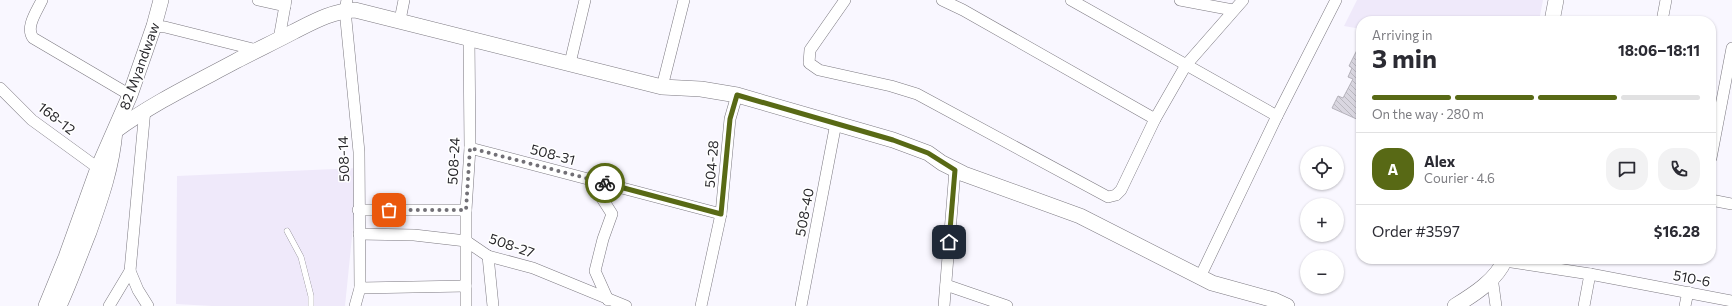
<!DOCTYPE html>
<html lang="en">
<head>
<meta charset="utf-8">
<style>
  :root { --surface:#fff; --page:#f2f2f3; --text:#2b2b33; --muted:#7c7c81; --line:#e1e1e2; --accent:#586915 }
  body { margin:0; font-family:Commissioner,sans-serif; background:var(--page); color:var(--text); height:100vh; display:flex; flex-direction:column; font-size:15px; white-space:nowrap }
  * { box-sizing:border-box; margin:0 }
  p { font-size:13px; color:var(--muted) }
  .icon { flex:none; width:22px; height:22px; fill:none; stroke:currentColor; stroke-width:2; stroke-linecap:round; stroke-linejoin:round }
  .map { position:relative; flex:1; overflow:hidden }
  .details { position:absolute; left:1356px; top:16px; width:360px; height:248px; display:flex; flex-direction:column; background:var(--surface); border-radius:16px; box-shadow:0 1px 3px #0004 }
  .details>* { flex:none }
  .fabs { position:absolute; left:1300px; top:146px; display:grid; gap:8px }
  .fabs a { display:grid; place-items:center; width:44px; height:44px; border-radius:50%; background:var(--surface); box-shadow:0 1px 3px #0004; font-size:20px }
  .pin { position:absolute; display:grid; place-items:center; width:34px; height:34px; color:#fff; margin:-17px; border-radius:8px; box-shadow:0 2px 6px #0006 }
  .courier { position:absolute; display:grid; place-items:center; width:40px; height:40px; margin:-20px; border:3px solid #586915; border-radius:50%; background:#fff; color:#222; box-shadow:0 1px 5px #0007 }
  .summary em { font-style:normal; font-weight:700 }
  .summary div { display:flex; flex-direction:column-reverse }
  .summary { display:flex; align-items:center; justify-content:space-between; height:68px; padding:0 16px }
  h1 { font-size:26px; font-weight:700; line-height:30px }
  .bar { display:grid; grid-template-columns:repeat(4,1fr); gap:6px 4px; align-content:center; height:48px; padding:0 16px }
  .bar i { height:5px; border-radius:3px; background:var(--line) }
  .bar .selected { background:var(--accent) }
  .bar p { grid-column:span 4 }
  .line { display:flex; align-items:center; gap:10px; padding:0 16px; border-top:1px solid var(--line) }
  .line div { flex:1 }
  .round { display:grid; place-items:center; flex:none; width:42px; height:42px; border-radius:16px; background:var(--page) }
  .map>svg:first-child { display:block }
  .built { fill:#efe9fa }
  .building { fill:url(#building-back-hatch); stroke:#b6b3bc }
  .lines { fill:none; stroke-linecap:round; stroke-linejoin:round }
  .lane-casing { stroke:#7c7981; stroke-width:6 }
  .street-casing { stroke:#7c7981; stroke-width:12 }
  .secondary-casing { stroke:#7c7981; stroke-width:16 }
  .lane { stroke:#fff; stroke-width:5.5 }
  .street { stroke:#fff; stroke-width:11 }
  .secondary { stroke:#fff; stroke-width:15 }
  .done { stroke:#727076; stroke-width:4; stroke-dasharray:0 7.2 }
  .route { stroke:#586915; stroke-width:5 }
  .labels { text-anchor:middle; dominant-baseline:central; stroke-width:3; stroke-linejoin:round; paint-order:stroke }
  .street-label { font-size:14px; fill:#29282c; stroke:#fff }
</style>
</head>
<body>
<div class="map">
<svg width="1732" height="306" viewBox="0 0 1732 306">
  <defs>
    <pattern id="building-back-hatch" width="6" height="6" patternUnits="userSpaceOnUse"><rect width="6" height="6" fill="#d9d6e0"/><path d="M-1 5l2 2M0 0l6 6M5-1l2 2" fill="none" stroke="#bab8c0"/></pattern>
  </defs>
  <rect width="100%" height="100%" fill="#f9f7ff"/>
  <!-- built -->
  <g class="built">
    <path d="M1357,0h186l-4,21h-178v8l-17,-3z"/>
    <path d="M359,168l-14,138h-133l-36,-2 1,-128z"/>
  </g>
  <!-- building -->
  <path class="building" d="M1361,42v79l-29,-13 6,-12 5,2 10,-19 -5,-2 4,-9 -3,-2z"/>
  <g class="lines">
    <!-- lane casing -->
    <g class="lane-casing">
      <path id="lane" d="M287,231l14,26 10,39v10"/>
    </g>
    <!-- street casing -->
    <g class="street-casing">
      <g id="street">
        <path d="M42,0c-5,11 -17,27 -9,38l97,57"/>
        <path d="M258,0l27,6"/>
        <path d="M347,0l-2,10 14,142 1,136 -5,18"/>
        <path d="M845,0l-35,50 -1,13 10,7 72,16 26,8 191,103 8,-2 5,-5 34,-71 31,-54 57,-65"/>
        <path d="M942,0l21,10 192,109"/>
        <path d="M1071,0l206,116"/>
        <path d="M1180,0l53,10"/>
        <path d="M400,20l4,-20"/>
        <path d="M1662,21l4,-21"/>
        <path d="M154,26l11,1 88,22h6"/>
        <path d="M279,39l7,-39"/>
        <path d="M570,63l15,-63"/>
        <path d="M662,87l22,-87"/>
        <path d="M0,88l32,32 66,48"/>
        <path d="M470,148l251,66"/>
        <path d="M1711,158l21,-110"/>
        <path d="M594,180l4,12 14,22 -9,25 -8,32 13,29"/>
        <path d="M1711,200l21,4"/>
        <path d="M358,210h108"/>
        <path d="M359,234l55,1 52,6 22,15 45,12 93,38"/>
        <path d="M488,256l5,50"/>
        <path d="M1505,261l85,13 142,27"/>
        <path d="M130,271l8,19 10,16"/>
        <path d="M1200,277l77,-161 59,-116"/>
        <path d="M1492,277l4,29"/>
        <path d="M946,285l61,21"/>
        <path d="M360,288l106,-2"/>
        <path d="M109,306l21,-35 15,-162"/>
        <path d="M466,306v-96l4,-62 -1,-110"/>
        <path d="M701,306l20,-92 9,-95 7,-24"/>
        <path d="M801,306l35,-183"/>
        <path d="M944,306l11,-136"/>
        <path d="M1584,306l6,-32"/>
        <path d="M1685,306l3,-14"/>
      </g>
    </g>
    <!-- secondary casing -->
    <g class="secondary-casing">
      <g id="secondary">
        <path d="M1552,21l4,-21"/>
        <path d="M46,306l20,-49 32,-89 32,-73 24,-69 7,-26"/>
        <path d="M59,306c11,-24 20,-49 30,-74 12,-34 23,-65 26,-101 38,-28 80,-48 121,-70 19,-10 38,-19 57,-29 20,-10 39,-21 62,-22l307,77 39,2 36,6 156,45 35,13 14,10 22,11 116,42 132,67 62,17 13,6"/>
        <path d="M1455,306c18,-11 42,-26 50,-47"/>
      </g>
    </g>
    <!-- lane -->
    <use href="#lane" class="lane"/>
    <!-- street -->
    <use href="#street" class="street"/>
    <!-- secondary -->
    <use href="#secondary" class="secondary"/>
  </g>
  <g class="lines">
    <!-- done -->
    <path class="done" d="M389,210h77l4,-62 135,35"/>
    <!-- route -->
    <path class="route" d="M605,183l116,31 9,-95 7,-24 156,45 35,13 27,17 -6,72"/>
  </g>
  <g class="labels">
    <!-- street labels -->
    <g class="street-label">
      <text transform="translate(139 66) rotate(-70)">82 Myandwaw</text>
      <text transform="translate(57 118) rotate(38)">168-12</text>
      <text transform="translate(553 154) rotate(15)">508-31</text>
      <text transform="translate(343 159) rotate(-92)">508-14</text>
      <text transform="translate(453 161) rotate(-87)">508-24</text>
      <text transform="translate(711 164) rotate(-85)">504-28</text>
      <text transform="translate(804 212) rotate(-79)">508-40</text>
      <text transform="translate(512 245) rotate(19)">508-27</text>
      <text transform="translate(1692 278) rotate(11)">510-6</text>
    </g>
  </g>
</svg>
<div class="fabs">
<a><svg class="icon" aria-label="locate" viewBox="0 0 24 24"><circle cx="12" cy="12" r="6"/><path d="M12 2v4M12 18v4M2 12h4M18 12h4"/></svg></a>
<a>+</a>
<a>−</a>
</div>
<div class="pin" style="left:389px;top:210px;background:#ea580c"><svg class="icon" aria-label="bag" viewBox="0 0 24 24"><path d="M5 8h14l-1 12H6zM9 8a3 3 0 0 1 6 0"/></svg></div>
<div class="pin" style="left:949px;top:242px;background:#1f2937"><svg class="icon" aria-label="home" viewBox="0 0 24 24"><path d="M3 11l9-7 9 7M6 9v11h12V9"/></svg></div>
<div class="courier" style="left:605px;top:183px"><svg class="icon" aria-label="bike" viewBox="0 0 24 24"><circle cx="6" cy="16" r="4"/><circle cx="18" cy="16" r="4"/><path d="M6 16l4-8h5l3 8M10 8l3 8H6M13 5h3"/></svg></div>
<section class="details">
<div class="summary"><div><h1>3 min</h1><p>Arriving in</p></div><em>18:06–18:11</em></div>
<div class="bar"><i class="selected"></i><i class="selected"></i><i class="selected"></i><i></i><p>On the way · 280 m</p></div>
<div class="line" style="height:72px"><b class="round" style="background:var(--accent);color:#fff">A</b><div><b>Alex</b><p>Courier · 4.6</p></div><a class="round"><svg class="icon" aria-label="chat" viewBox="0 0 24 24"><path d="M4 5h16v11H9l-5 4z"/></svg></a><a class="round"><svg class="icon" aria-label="phone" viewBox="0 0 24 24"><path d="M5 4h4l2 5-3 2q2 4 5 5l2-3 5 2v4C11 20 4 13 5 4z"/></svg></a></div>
<div class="line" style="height:52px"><div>Order #3597</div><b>$16.28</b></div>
</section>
</div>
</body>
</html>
